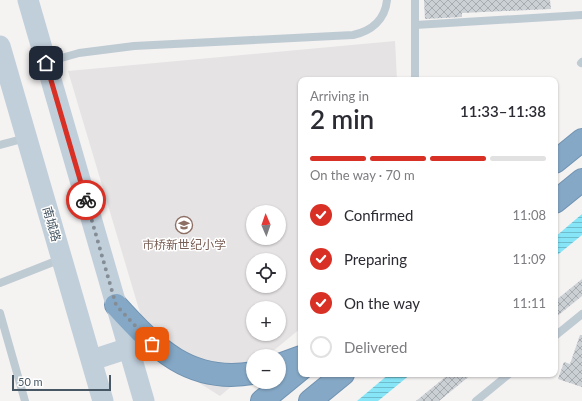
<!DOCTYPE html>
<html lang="en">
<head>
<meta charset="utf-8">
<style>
  :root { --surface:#fff; --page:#f7f7f7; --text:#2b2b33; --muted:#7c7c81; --line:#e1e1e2; --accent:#d93025 }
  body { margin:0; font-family:Lato,"Noto Sans SC",sans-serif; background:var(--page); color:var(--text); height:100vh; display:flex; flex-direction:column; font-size:15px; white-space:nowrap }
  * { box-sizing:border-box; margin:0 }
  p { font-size:13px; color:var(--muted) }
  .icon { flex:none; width:22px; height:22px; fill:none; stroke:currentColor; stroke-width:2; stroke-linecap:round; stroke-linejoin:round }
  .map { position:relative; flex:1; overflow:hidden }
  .drawer { position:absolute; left:298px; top:77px; width:260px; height:300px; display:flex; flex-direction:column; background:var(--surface); border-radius:8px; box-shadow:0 1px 3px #0004 }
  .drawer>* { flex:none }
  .needle { width:26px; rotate:358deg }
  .tools { position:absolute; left:246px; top:205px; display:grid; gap:8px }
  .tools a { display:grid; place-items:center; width:40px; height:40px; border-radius:50%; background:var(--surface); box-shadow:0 1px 3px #0004; font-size:20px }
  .scale { position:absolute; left:12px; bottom:10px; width:99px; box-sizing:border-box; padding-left:4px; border:2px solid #475763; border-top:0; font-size:11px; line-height:14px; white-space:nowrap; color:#475763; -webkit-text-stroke:3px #fff; paint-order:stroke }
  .pin { position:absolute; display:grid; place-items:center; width:34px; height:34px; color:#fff; margin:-17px; border-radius:8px; box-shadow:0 2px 6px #0006 }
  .courier { position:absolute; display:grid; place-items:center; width:40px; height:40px; margin:-20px; border:3px solid #d93025; border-radius:50%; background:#fff; color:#222; box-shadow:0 1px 5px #0007 }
  .summary em { font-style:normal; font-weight:600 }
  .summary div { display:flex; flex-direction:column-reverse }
  .summary { display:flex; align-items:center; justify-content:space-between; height:68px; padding:0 12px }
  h1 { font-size:26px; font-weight:600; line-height:30px }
  .bar { display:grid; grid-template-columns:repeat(4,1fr); gap:6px 4px; align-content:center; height:48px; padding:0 12px }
  .bar i { height:5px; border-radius:3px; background:var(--line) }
  .bar .on { background:var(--accent) }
  .bar p { grid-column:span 4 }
  ol { padding:0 12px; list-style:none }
  li { display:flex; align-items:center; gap:12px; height:44px }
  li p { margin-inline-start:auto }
  li .icon { padding:4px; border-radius:50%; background:var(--accent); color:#fff; stroke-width:4 }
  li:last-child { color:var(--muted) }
  li i { width:22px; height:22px; border:2px solid var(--line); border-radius:50% }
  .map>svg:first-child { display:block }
  .education { fill:#e6e3e4; fill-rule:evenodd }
  .water { fill:url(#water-rules) }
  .building { fill:url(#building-cross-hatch) }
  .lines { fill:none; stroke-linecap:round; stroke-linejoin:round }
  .highway-casing { stroke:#7093b2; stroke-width:24 }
  .lane { stroke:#bfcbd3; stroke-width:8 }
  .secondary { stroke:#c1cfdb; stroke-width:21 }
  .highway { stroke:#85a8c6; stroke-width:22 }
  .done { stroke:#848d95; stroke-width:4; stroke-dasharray:0 7.2 }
  .route { stroke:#d93025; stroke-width:5 }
  .labels { text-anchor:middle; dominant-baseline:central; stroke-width:3; stroke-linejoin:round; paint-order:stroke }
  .street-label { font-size:12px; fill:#475763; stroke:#fff }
  .education-label { font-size:12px; fill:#785e54; stroke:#fff }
</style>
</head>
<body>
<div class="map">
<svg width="582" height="401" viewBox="0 0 582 401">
  <defs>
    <pattern id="water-rules" width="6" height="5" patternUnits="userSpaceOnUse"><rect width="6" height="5" fill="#86e5f7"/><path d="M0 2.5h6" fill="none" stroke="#6fbccc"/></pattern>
    <pattern id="building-cross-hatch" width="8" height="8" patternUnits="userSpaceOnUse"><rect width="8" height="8" fill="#cbd0d5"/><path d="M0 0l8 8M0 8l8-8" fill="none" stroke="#a7acb0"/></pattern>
  </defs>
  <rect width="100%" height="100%" fill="#f5f2f2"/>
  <!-- education -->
  <path class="education" d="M395,41l2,39h-96v248l-34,28h-14v12l-33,28 -68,-43 -84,-282zM253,212h26v26h-26zM253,260h26v26h-26zM253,308h26v26h-26z"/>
  <!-- water -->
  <g class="water">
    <path d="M582,214v21l-27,22v-20z"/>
    <path d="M389,374h22l-33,27h-21z"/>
  </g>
  <!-- building -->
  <g class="building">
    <path d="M424,0h126l1,9 -89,4v4l-37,2z"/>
    <path d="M582,279v17l-27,22v-17z"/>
    <path d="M580,335h2v52l-24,-8 6,-17 6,2z"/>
    <path d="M449,374h23l-33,27h-23z"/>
  </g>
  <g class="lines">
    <!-- highway casing -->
    <g class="highway-casing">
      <g id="highway">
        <path d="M555,162l27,-22"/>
        <path d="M555,202l27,-22"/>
        <path d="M116,305c39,43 74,79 137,68"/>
        <path d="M279,365l22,-8"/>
        <path d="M262,401l39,-32"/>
        <path d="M310,401l33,-27"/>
      </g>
    </g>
    <!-- lane -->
    <g class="lane">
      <path d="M415,0v80"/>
      <path d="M415,25l167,-10"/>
      <path d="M47,62l32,-9 55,-7 219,-11c18,-4 32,-15 34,-35"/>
      <path d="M581,63l1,-1"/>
      <path d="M0,145l26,-7"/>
      <path d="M0,283l61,-24"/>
      <path d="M0,313l25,88"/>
      <path d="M555,336l27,-22"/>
      <path d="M476,401l33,-27"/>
    </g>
    <!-- secondary -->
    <g class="secondary">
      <path d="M28,0l116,401"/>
      <path d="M0,46l103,355"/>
      <path d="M92,360l37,-12"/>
    </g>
    <!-- highway -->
    <use href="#highway" class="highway"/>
  </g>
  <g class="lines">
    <!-- done -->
    <path class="done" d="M86,200l30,105 36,39"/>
    <!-- route -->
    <path class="route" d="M46,63l40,137"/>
  </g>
  <!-- icons -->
  <defs>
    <g id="school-ring" transform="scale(0.9)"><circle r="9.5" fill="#fff" stroke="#8d6e63" stroke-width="1.5"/><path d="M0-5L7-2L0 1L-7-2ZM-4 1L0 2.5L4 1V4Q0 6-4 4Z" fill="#8d6e63"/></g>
  </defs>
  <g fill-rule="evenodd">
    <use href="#school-ring" x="184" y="225"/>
  </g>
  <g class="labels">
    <!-- street labels -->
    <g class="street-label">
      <text transform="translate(52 224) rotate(74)">南城路</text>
    </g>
    <!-- education labels -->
    <g class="education-label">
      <text x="184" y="244">市桥新世纪小学</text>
    </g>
  </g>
</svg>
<div class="tools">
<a><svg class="needle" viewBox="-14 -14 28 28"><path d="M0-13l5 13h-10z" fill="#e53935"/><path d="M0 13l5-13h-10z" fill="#7c7c81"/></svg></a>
<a><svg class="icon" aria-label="locate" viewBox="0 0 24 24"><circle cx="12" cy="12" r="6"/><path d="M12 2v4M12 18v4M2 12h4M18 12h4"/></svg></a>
<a>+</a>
<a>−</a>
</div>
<div class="scale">50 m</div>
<div class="pin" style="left:152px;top:344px;background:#ea580c"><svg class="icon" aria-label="bag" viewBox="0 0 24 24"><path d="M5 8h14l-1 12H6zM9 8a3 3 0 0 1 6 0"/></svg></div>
<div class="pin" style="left:46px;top:63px;background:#1f2937"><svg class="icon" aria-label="home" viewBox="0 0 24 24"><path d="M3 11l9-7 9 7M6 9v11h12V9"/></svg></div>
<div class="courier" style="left:86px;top:200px"><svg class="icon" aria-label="bike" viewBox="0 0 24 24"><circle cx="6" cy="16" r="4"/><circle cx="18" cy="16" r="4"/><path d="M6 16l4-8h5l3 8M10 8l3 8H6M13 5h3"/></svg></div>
<section class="drawer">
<div class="summary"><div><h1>2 min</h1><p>Arriving in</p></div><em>11:33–11:38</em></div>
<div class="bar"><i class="on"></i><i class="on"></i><i class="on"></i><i></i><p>On the way · 70 m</p></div>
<ol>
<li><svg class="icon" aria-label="check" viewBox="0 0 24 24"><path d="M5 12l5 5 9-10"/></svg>Confirmed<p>11:08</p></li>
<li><svg class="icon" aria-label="check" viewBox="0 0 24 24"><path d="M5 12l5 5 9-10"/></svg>Preparing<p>11:09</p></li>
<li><svg class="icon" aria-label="check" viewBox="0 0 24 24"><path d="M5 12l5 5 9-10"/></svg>On the way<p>11:11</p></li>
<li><i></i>Delivered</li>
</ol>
</section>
</div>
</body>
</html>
